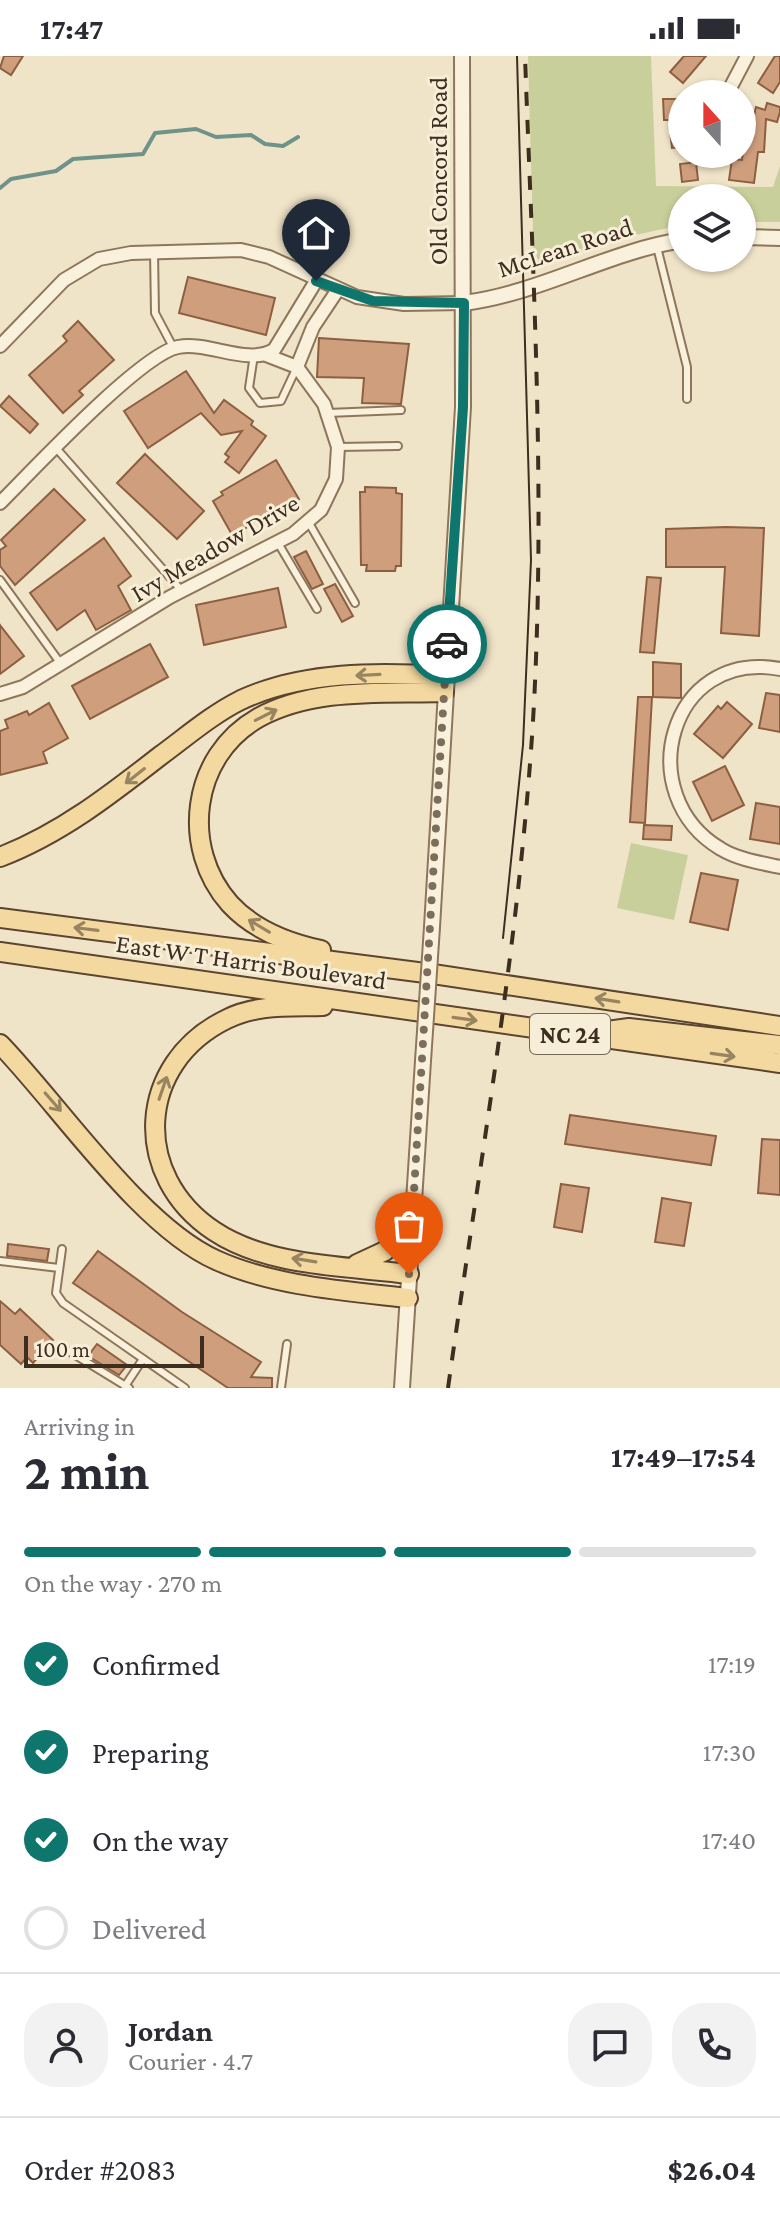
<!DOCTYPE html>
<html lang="en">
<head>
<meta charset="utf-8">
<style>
  :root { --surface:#fff; --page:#f2f2f3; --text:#2b2b33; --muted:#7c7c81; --line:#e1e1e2; --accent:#0f766e }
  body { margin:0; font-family:"Crimson Pro",serif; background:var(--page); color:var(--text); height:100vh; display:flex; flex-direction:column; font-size:30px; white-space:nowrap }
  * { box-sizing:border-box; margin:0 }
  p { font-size:26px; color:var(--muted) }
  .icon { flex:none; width:44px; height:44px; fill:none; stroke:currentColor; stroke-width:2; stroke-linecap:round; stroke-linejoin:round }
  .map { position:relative; height:1332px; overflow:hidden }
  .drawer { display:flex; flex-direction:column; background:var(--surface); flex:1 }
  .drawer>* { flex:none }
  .needle { width:52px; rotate:339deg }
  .buttons { position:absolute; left:668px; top:24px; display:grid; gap:16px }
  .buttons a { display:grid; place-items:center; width:88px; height:88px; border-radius:50%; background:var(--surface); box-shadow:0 2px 6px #0004; font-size:40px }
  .scale { position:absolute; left:24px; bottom:20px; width:180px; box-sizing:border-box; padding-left:8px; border:4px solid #3d2e20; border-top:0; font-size:22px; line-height:28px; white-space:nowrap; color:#3d2e20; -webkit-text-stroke:6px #f7eed8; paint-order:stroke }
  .pin { position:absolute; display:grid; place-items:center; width:68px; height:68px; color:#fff; margin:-82px -34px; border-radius:50% 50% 50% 0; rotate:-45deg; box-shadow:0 0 8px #0007 }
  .pin .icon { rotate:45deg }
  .courier { position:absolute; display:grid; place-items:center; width:80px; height:80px; margin:-40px; border:6px solid #0f766e; border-radius:50%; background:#fff; color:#222; box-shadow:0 2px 10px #0007 }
  .overview em { font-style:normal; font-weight:700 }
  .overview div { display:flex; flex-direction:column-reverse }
  .overview { display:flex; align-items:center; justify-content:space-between; height:136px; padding:0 24px }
  h1 { font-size:52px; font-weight:700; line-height:60px }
  .bar { display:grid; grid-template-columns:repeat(4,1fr); gap:12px 8px; align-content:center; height:96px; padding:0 24px }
  .bar i { height:10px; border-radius:6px; background:var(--line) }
  .bar .selected { background:var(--accent) }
  .bar p { grid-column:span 4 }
  .line { display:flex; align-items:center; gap:20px; padding:0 24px; border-top:2px solid var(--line) }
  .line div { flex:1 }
  .round { display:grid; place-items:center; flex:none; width:84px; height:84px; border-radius:32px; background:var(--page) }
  ol { padding:0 24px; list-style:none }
  li { display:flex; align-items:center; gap:24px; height:88px }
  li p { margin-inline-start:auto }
  li .icon { padding:8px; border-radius:50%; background:var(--accent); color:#fff; stroke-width:4 }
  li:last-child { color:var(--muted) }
  li i { width:44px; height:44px; border:4px solid var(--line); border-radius:50% }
  .status { display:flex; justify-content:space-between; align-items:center; height:56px; padding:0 40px; background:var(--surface); direction:ltr }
  .status svg { height:22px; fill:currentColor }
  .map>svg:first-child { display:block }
  .green { fill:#c9cf9b }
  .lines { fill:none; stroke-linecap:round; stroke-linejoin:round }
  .stream { stroke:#6f938a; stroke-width:4 }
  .building { fill:#cf9f7d; stroke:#8d5f41; stroke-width:2 }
  .service-casing { stroke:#8d765c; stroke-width:10 }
  .minor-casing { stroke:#8d765c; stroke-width:16 }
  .tertiary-casing { stroke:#8d765c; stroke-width:18 }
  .primary-casing { stroke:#5b4430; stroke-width:22 }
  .service { stroke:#faf1dc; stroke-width:6 }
  .minor { stroke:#faf1dc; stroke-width:12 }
  .tertiary { stroke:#faf1dc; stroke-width:14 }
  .primary { stroke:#f3d9a0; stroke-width:18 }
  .tram { stroke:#3d2e20; stroke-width:2 }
  .rail { stroke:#3d2e20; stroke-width:4; stroke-dasharray:14 14; stroke-linecap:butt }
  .tertiary-bridge-casing { stroke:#8d765c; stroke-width:18; stroke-linecap:butt }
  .tertiary-bridge { stroke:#faf1dc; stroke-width:14 }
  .oneway { stroke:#988460 }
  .done { stroke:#7c6e5b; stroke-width:8; stroke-dasharray:0 14.4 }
  .route { stroke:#0f766e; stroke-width:10 }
  .labels { text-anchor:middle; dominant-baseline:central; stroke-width:6; stroke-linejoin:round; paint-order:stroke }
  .shield { fill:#f7eed8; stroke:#756857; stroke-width:2 }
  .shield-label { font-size:24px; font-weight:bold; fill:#3d2e20 }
  .street-label { font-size:26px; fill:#3d2e20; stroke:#f7eed8 }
</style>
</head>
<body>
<div class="status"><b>17:47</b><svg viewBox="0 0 49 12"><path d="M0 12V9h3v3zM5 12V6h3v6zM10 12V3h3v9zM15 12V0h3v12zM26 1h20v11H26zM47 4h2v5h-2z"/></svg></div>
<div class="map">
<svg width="780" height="1332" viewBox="0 0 780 1332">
  <rect width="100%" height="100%" fill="#f0e4c8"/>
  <!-- green -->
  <g class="green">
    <path d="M528,0h123l5,130 117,1 7,-21v56h-38v-24h-60v27l-61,13 -87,30z"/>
    <path d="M631,787l57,12 -14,65 -57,-12z"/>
  </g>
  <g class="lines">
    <!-- stream -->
    <path class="stream" d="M0,132l11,-9 45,-8 17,-12 70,-5 12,-21 41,-4 20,8 35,-2 14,9 18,2 15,-9"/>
  </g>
  <!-- building -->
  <g class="building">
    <path d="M4,0h19l-12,19 -11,-7z"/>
    <path d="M684,0h22l-23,27 -13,-11z"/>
    <path d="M775,0h5v26l-7,11 -15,-10z"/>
    <path d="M663,43h19v48l-10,1 -3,-28h-5z"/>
    <path d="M767,47l13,4v5l-3,10 -11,-3 -2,33h-6l-4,31 -25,-3 3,-21 10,1 4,-32h5l5,-21 9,3z"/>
    <path d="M696,106l2,18 -16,2 -2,-18z"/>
    <path d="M188,221l87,21 -9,37 -87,-22z"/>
    <path d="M78,265l36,39 -35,31 4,4 -20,18 -34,-38 38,-34 -4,-5z"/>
    <path d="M319,282l90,6 -8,60 -39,-1 2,-25 -47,-1z"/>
    <path d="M186,315l28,42 10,-13 29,21 -2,4 15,11 -27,37 -14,-11 4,-5 -4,-3 17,-23 -21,4 -20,-22 -53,35 -24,-37z"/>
    <path d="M9,340l29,28 -8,9 -30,-27z"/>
    <path d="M145,398l59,57 -27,28 -60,-56z"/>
    <path d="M276,404l23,39 -20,11 -5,-2 -38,27 -5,-2 -18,-32 10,-6 -2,-3z"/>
    <path d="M365,431l31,1v5l6,1 -1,72h-5l-1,5h-29l1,-6h-6l-1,-73h5z"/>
    <path d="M54,433l31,31 -70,65 -15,-19v-16l6,-4 -5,-6z"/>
    <path d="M726,471l38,1 -5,108 -38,-3 4,-66h-59v-38z"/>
    <path d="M104,482l27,38 -13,10 13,24 -35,20 -11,-20 -28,20 -27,-37z"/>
    <path d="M306,495l17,33 -11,5 -18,-32z"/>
    <path d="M647,521l14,1 -7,75 -14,-1z"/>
    <path d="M335,528l18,32 -11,6 -18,-33z"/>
    <path d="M278,532l8,39 -82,18 -8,-40z"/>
    <path d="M0,569l24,31 -24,18z"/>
    <path d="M150,588l18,33 -78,42 -18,-33z"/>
    <path d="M653,606l28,2v34l-28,-1z"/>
    <path d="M766,637l14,2v37l-21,-4z"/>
    <path d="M638,641h14l-7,126 -15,-1z"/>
    <path d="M727,646l25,22 -29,34 -29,-24 24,-28 3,3z"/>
    <path d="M49,647l19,35 -25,14 4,11 -47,12v-44l8,-3 -3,-8 22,-9 2,4z"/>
    <path d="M725,710l19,39 -32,16 -19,-39z"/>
    <path d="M756,747l24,4v37l-30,-5z"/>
    <path d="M644,769l28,1 -1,14 -28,-1z"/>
    <path d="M701,817l37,7 -10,50 -38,-8z"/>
    <path d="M570,1059l146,21 -5,29 -146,-21z"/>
    <path d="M762,1083l18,1v55l-22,-2z"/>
    <path d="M561,1128l28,4 -7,44 -28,-5z"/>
    <path d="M662,1142l29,5 -7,43 -29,-4z"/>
    <path d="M8,1188l41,5 -2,12 -40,-5z"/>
    <path d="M98,1195l84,61 79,50 -10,15 21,1v10h-44l-155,-105z"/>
    <path d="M0,1245l15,13 5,-5 33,31 -20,23 -6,-6 -6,7 -21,-19z"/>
    <path d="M97,1288l30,21 -8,10 -31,-19z"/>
  </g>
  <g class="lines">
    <!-- service casing -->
    <g class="service-casing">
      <g id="service">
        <path d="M657,191l30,120v32"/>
        <path d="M154,195l1,62 18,34"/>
        <path d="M254,299l-5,33 11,15 21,-2 15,-32"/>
        <path d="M328,357l73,-3"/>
        <path d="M338,391l60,-1"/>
        <path d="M56,392l126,143"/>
        <path d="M309,467l46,80"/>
        <path d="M278,487l39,66"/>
        <path d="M0,524l61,84"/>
        <path d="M62,1193l-6,44 7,10 122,85"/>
        <path d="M0,1205l59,7"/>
        <path d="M67,1294l62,38"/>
        <path d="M125,1330l18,-27"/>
        <path d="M281,1332l6,-44"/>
      </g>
    </g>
    <!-- minor casing -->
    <g class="minor-casing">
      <g id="minor">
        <path d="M727,38l20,-38"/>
        <path d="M0,290l64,-66 35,-21 32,-6 110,-3 28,7 88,40 47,7 60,-1"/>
        <path d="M266,299l31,12"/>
        <path d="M0,447c32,-32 141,-149 178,-156 31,-6 69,19 96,3l42,-69"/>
        <path d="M780,613c-111,-21 -150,126 -59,180 16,10 40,14 59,18"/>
        <path d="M0,638l23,-7 147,-90 123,-63 28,-24 15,-31 2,-32 -14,-43 -27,-37 16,-40 24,-36"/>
      </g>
    </g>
    <!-- tertiary casing -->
    <g class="tertiary-casing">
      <g id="tertiary">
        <path d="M742,181l38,1"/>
        <path d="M464,247c77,-10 143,-51 218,-63"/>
        <path d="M432,871l31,-520 -1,-351"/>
        <path d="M402,1332l21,-327"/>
      </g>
    </g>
    <!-- primary casing -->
    <g class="primary-casing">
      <g id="primary">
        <path d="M0,801c60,-23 110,-62 160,-101 26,-19 51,-41 81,-56 62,-29 137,-28 205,-24"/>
        <path d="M0,862l433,56 347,52"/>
        <path d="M321,894c-33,-7 -67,-20 -91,-46 -50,-56 -39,-148 28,-186 56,-31 125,-24 186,-26"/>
        <path d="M0,896l780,111"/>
        <path d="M323,950c-33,1 -66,-2 -96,13 -91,44 -96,157 -13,212 54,36 133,35 195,43"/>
        <path d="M600,976l29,-4 151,17"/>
        <path d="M0,988c60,62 140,182 216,216 57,26 130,31 192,38"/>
        <path d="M357,1208l28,-13 28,-36"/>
      </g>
    </g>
    <!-- service -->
    <use href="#service" class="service"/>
    <!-- minor -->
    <use href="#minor" class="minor"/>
    <!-- tertiary -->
    <use href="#tertiary" class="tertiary"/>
    <!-- primary -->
    <use href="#primary" class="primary"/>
    <!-- tram -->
    <path class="tram" d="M503,882l20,-193 8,-185 -14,-504"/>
    <!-- rail -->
    <path class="rail" d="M448,1332c31,-221 71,-444 85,-667 13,-221 0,-443 -8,-665"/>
    <!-- tertiary-bridge casing -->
    <g class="tertiary-bridge-casing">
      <path id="tertiary-bridge" d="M423,1005l9,-134"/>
    </g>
    <!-- tertiary-bridge -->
    <use href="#tertiary-bridge" class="tertiary-bridge"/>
  </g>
  <!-- one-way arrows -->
  <defs><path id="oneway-shaft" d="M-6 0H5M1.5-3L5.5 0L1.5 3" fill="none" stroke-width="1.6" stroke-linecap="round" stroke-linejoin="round" transform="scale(2)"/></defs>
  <g class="oneway">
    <use href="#oneway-shaft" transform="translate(368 619) rotate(177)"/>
    <use href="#oneway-shaft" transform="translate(266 659) rotate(-27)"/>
    <use href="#oneway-shaft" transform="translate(135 720) rotate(142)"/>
    <use href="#oneway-shaft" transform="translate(259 870) rotate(-149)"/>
    <use href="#oneway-shaft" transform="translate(86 873) rotate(-173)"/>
    <use href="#oneway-shaft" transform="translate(607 944) rotate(-171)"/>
    <use href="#oneway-shaft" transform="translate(465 963) rotate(8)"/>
    <use href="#oneway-shaft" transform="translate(723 999) rotate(8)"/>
    <use href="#oneway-shaft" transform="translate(163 1032) rotate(-71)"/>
    <use href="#oneway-shaft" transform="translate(53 1046) rotate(49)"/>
    <use href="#oneway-shaft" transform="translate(304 1204) rotate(-171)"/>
  </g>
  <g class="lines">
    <!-- done -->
    <path class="done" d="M409,1218l38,-630"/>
    <!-- route -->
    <path class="route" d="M316,225l57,20 91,2 -1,104 -16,237"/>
  </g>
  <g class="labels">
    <!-- shield labels -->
    <rect class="shield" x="530" y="958" width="80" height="40" rx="6"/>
    <g class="shield-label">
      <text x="570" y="978">NC 24</text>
    </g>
    <!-- street labels -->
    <g class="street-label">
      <text transform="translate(438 115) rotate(-90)">Old Concord Road</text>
      <text transform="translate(565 192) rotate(-18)">McLean Road</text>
      <text transform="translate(215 492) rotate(-30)">Ivy Meadow Drive</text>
      <text transform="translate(251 906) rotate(8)">East W T Harris Boulevard</text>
    </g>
  </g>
</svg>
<div class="buttons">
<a><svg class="needle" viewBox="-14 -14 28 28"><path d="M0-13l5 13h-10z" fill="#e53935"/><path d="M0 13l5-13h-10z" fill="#7c7c81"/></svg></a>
<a><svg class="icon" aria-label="layers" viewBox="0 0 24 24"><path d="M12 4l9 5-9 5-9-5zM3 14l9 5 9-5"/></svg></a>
</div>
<div class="scale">100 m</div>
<div class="pin" style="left:409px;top:1218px;background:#ea580c"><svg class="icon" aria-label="bag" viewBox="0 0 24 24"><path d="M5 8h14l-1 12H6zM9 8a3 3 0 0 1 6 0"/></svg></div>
<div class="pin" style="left:316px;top:225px;background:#1f2937"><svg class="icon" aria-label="home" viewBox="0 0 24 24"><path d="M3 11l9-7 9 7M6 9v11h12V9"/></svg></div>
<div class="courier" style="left:447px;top:588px"><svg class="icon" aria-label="car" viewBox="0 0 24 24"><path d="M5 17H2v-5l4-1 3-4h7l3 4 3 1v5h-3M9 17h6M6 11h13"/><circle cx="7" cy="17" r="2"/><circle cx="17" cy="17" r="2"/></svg></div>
</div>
<section class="drawer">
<div class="overview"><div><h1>2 min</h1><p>Arriving in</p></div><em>17:49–17:54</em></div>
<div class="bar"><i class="selected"></i><i class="selected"></i><i class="selected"></i><i></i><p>On the way · 270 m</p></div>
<ol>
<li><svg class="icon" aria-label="check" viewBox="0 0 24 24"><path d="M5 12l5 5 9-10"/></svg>Confirmed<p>17:19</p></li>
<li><svg class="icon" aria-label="check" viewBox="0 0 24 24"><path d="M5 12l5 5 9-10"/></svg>Preparing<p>17:30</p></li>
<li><svg class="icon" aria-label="check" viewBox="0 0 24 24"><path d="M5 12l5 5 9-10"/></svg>On the way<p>17:40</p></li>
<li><i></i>Delivered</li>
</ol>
<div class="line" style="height:144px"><a class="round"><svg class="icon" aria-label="person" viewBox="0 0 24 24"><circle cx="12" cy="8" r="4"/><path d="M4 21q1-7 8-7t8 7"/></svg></a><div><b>Jordan</b><p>Courier · 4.7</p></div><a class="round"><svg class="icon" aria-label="chat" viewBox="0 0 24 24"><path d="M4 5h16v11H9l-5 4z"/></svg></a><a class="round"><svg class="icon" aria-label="phone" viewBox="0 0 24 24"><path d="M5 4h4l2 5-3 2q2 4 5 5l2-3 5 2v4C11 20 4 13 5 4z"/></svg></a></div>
<div class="line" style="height:104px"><div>Order #2083</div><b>$26.04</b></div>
</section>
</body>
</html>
